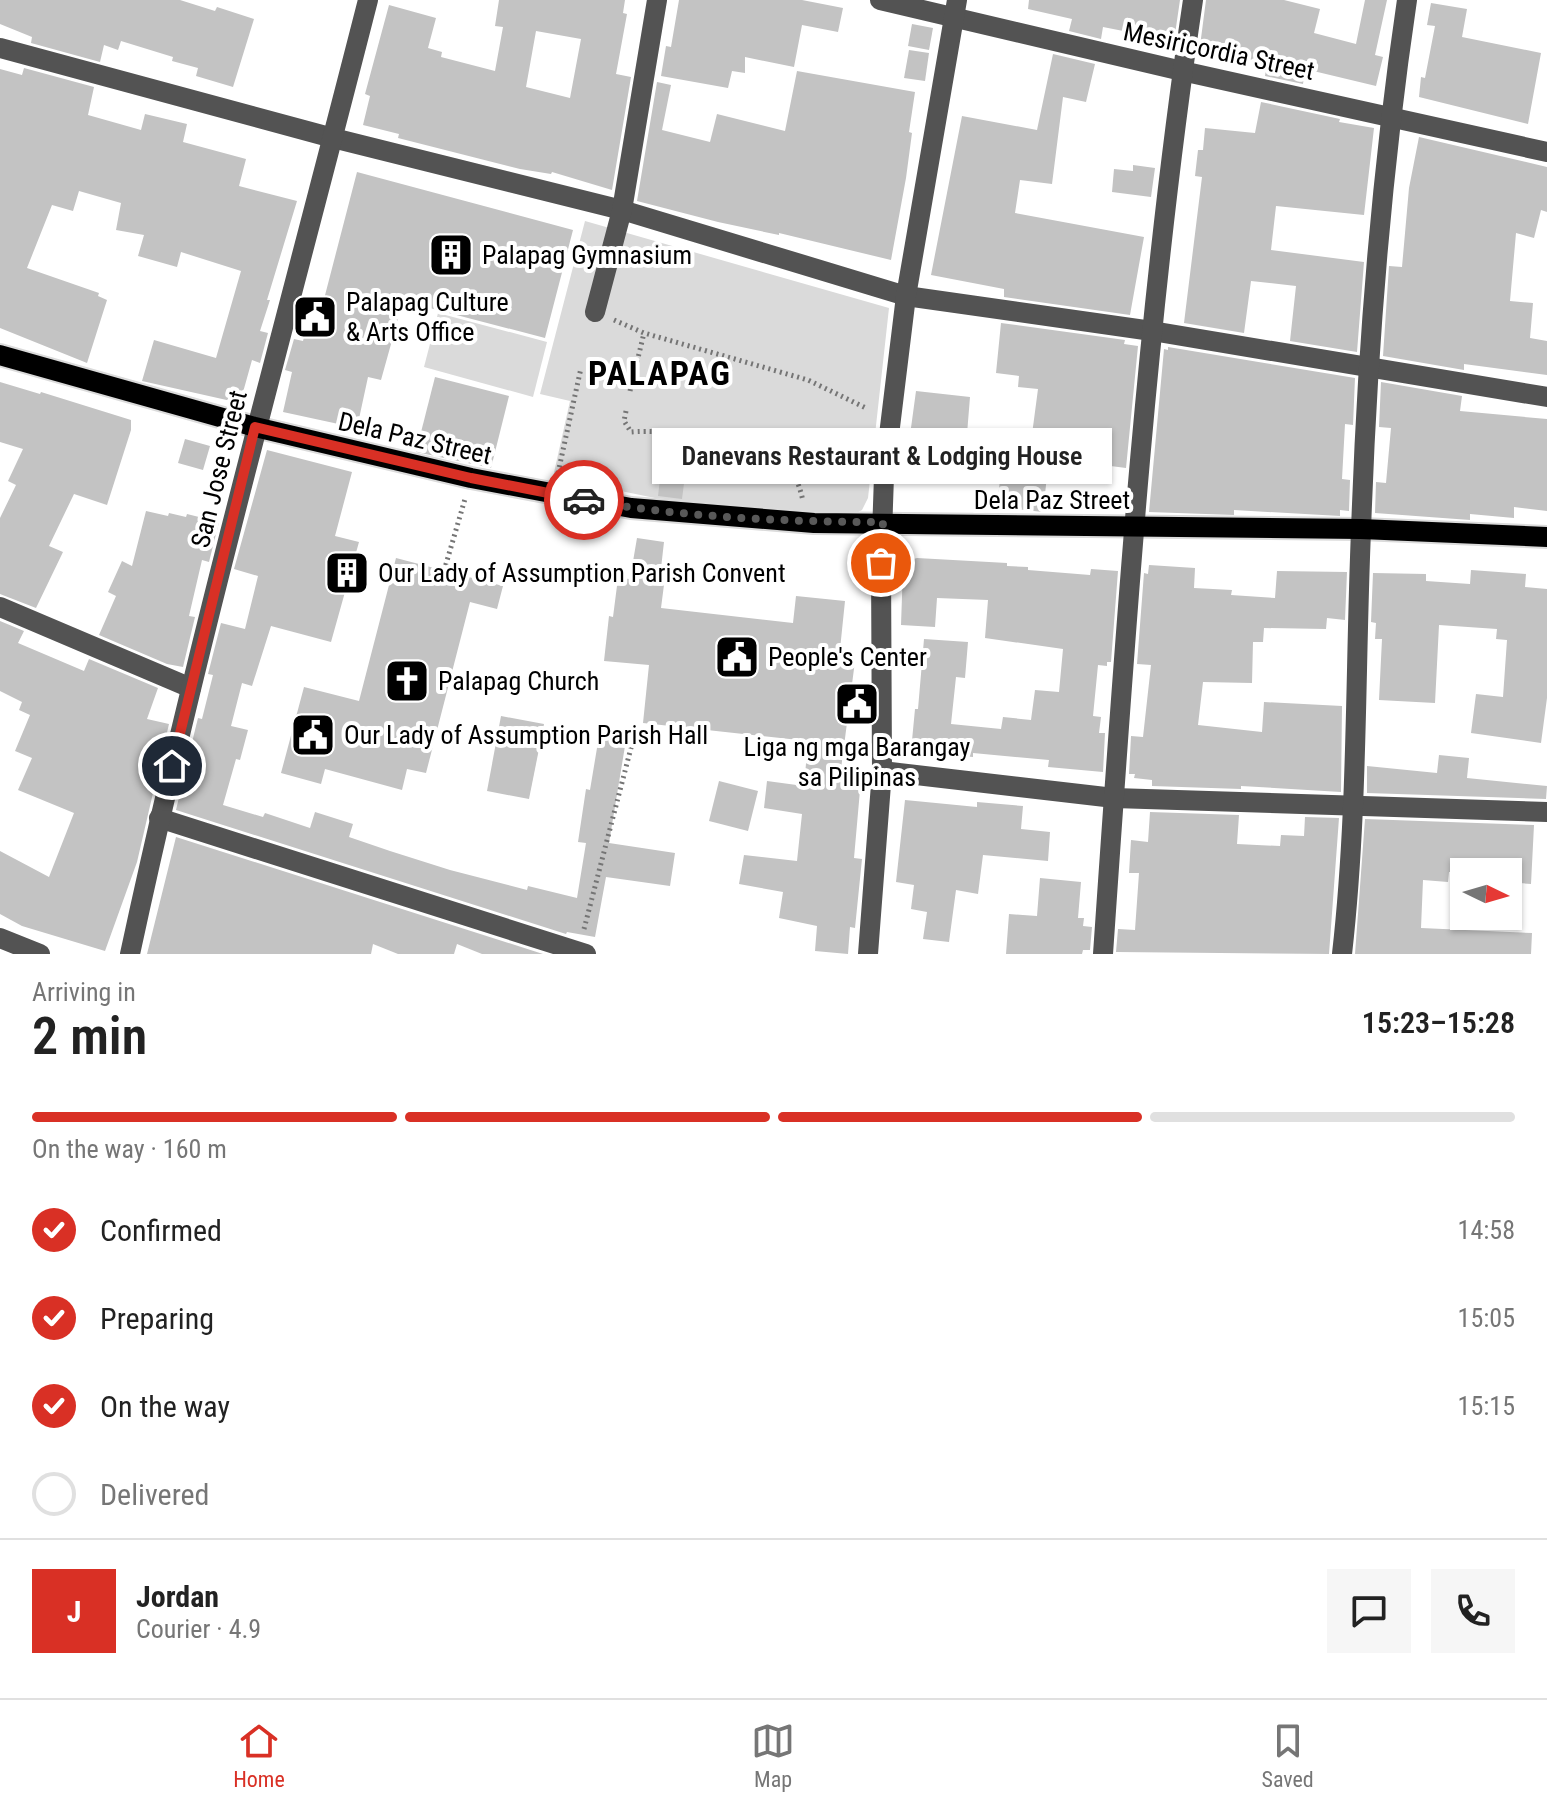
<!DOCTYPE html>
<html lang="en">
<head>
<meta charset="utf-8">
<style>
  :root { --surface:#fff; --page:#f6f6f6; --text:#222; --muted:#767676; --line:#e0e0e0; --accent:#d93025 }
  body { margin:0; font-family:"Roboto Condensed",sans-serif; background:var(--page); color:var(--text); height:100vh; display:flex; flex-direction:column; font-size:30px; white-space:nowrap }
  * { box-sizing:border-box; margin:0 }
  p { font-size:26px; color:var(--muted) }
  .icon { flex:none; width:44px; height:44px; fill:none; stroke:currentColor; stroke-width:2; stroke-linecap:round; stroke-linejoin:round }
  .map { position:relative; height:954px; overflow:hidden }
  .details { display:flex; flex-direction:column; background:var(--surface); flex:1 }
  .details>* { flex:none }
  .needle { width:52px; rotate:95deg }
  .controls { position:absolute; left:1450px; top:858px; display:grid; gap:16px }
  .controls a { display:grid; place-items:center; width:72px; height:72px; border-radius:0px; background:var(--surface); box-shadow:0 2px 6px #0004; font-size:40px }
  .pin { position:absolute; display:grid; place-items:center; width:68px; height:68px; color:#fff; margin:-34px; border:4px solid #fff; border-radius:50%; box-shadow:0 2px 8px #0007 }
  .courier { position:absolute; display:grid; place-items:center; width:80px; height:80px; margin:-40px; border:6px solid #d93025; border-radius:50%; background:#fff; color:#222; box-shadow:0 2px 10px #0007 }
  .bubble { position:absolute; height:56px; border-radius:0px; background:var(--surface); box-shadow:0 2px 6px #0004; font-size:26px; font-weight:600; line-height:56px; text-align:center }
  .summary em { font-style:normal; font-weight:600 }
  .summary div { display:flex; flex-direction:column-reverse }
  .summary { display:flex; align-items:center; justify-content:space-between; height:136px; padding:0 32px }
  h1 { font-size:52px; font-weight:600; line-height:60px }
  .bar { display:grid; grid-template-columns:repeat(4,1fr); gap:12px 8px; align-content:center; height:96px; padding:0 32px }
  .bar i { height:10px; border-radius:6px; background:var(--line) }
  .bar .on { background:var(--accent) }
  .bar p { grid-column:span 4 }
  .line { display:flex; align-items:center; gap:20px; padding:0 32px; border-top:2px solid var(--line) }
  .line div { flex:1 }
  .round { display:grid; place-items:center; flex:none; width:84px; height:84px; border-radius:0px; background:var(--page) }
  ol { padding:0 32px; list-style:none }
  li { display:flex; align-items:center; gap:24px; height:88px }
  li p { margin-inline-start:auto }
  li .icon { padding:8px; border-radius:50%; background:var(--accent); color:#fff; stroke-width:4 }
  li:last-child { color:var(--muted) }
  li i { width:44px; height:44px; border:4px solid var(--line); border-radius:50% }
  .dock { display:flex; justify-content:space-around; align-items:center; height:112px; border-top:2px solid var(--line); background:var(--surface); font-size:22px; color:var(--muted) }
  .dock a { display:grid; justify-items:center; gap:4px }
  .dock .on { color:var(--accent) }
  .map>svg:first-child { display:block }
  .green { fill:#dadada }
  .building { fill:#c3c3c3; fill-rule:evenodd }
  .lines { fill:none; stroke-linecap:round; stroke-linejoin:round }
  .major-casing { stroke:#dbdbdb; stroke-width:24 }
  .path { stroke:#757575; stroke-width:5; stroke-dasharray:2 4; stroke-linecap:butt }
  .minor { stroke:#535353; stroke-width:20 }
  .major { stroke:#000; stroke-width:20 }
  .done { stroke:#595959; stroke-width:8; stroke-dasharray:0 14.4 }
  .route { stroke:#d93025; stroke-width:10 }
  .labels { text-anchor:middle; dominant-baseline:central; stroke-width:8; stroke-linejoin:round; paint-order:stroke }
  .street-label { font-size:26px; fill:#000; stroke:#fff }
  .poi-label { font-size:26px; fill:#000; stroke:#fff; text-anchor:start }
  .district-label { font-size:34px; font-weight:bold; letter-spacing:2px; fill:#000; stroke:#fff }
</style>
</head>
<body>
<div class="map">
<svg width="1547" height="954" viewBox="0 0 1547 954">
  <rect width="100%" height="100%" fill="#fff"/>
  <!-- green -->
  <g class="green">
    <path d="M585,221l304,87 -21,190 -6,12 -13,7 -194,-19 -102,-21 17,-76 -30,-7z"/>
    <path d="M438,313l109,29 -14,55 -109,-30z"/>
  </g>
  <!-- building -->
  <g class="building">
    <path d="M0,0h180l35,11 2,-4 37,12 -21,68 -37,-11 2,-8 -26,-7 1,-4 -52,-16 -3,9 -14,-5 -4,17 -69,-19 1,-6 -32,-13z"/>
    <path d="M499,0h126l-2,13 4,1 -11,60 15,3 -19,113 -60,-18 -1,2 -31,-5 -67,-17 -55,-14 1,-4 -36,-9 7,-29 -5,-2 24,-89 47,13 -8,30 14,4 -1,5 54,14 8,-44 -8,-1zM536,31l45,8 -11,59 -44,-11z"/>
    <path d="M679,0h123l41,8 -5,24 -36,-7 -8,42 -49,-10v16l-13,-2 -4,17 -67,-12 5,-30 5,1z"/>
    <path d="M1029,0h151l-6,41 -71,-14 -2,12 -32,-8 3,-12 -44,-10z"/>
    <path d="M1206,0h78l36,9 -6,24 42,11 9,-44h22l-12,55 8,2 -7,29 -71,-17 -2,15 -38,-8 2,-14 -59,-9 1,-6 -9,-1z"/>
    <path d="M1431,3l36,6 -5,28 79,16 -13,71 -109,-27 2,-20 4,1 10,-52 -8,-1z"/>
    <path d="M912,24l21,4 -4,22 -21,-4z"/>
    <path d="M909,50l20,3 -4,28 -21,-3z"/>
    <path d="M1053,54l42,10 -9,38 -23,-5 -11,87 -32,-4 -5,33 129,24 -14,78 -126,-18v-8l-73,-14 31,-159 75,14z"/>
    <path d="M24,68l70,19 -6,28 53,15 4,-16 42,10 -4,18 63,17 -7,27 58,15 -30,99h3l-10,31 8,2 -8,30 -8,-3 -12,43 -98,-22 12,-41 62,18 25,-87 -60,-19 -4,15 -39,-11 6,-21 -28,-5 5,-27 -42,-12 -6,20 -21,-6 -25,63 72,25 -1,3 9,4 -20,63 -87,-35v-259l22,6z"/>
    <path d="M797,71l118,21 -6,40 3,1 -6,45 -15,82 -112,-27v2l-61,-13 -81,-21 20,-119 14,3 -9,45 48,12 7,-28 68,17z"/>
    <path d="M1261,102l79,17 -1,3 35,6 -10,87 -88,-9 -5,44 93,12 -7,90 -67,-11 6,-55 -45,-5 -7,52 -60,-10 18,-146 -7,-1 3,-26h5l2,-22 50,5z"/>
    <path d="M1419,137l128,30v45l-6,-2 -7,28 -18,-5 -6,68 23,2 -3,35 17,3v34l-83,-11v6l-81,-14 6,-90 13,1 7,-79z"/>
    <path d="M1133,165l22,3 -4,29 -39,-5 2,-23 19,2z"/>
    <path d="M357,172l216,58 -28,108 -142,-37 -22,79 -13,-3 -11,51 -74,-16 9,-40 -7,-2 9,-31 9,2 10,-41 10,3z"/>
    <path d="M1001,323l124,17 -1,4 14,2 -12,122 -77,-10 -6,54 -46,-5 5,-46 -94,-11 8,-59 54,6 -3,37 64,8 7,-53 -20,-2 1,-11 -23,-3z"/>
    <path d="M1168,347l187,31 -2,47 -8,-1 -3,55 8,1 -1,31 -9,-1v6l-106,-6v5l-85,-3 15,-163 4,1z"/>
    <path d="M435,377l74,19 -18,72 -75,-16z"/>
    <path d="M0,382l40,12 1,-2 90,28v10l-24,75 -33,-11 -25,52 14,6 -27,56 -36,-14v-76l16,-33 -8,-4 15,-32 -23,-7z"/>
    <path d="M1381,382l81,14 -2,15 87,8v92l-33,-4v11l-44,-4v6l-95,-7 1,-31 10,1 5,-55 -12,-1z"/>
    <path d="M665,438l61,7 -3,27 -37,-4 -4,31 -24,-3z"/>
    <path d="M185,439l25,7 -7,24 -25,-7z"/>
    <path d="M267,450l85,22 -17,64 24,6 -28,100 -60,-16 -19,60 -10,-3 -11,43 17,4 -8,30 -4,-1 -13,46 40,12 2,-4 45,15 5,-16 38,12 -4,13 41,14 60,19 77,20 1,-4 49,12 9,-55 -8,-1 8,-53 4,1 9,-54 27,4 -17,103 66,10 -5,33 -64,-9 -11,60 -28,-5 -1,2 -390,-124 19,-80 3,-12 4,1 11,-44 -5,-1 13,-51 24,6 13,-53 -24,-7z"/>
    <path d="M146,511l22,5 1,-3 17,4 1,-3 32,8 -10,40 -7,-2 -13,56 6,1 -12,50 -16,-3 -68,-29 17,-39 -8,-4 14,-31 10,5z"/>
    <path d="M637,538l27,4 -4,35h5l-4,31 132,15 3,-27 49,5 -6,58 16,2 -15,116 21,2 -7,79 8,1 -7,69 -5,-1 -2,27 -33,-3 2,-25 -38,-8 4,-26 -44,-8 5,-29 53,6 5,-47 -38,-6 3,-27 37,5 4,-45 -165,-18 6,-58 -45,-4 5,-45 4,1 5,-39 12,1z"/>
    <path d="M396,558l107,28 -6,23 -27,-7 -44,171 -19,-4 -5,21 -77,-21 -4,15 -40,-11 23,-86 55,14z"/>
    <path d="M917,558l90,5v3l21,1v3l62,5 1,-6 27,2 -7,91h-4v4l-9,-1 -5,51 8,1 -2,16h6l-2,39 -55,-5 1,-7 -76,-7v4l-62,-6 4,-42h3l6,-70 44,3 -3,36 -9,-1 -5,47 50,5 2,-12 28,3 4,-30 24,2 4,-43 -78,-11 3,-38 -51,-2 -2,29 -34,-2 2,-57 4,-7z"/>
    <path d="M1149,565l46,3 -1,20 38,2 -1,5 44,3 2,-27 70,1 -2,48 -18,-2 -1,11 -62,-1 -1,14h-10l-1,41 -49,-1 -5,43 64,7 2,-30 78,4 -1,86 -100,-6v3l-89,-3v-6l-18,-2 1,-4h-6l2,-38 12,1 8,-72 -14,-1 7,-91 4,1z"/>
    <path d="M1471,570l55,4 -1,13 22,2v109l-6,45 -70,-10 5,-39 27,3 4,-57 -11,-1 1,-10 -58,-4 -4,78 -56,-3 3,-61h-7l1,-16 -5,-1 2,-49 53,1v7l44,3z"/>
    <path d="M0,621l24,10 -6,12 66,28 5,-12 69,29 -11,31 22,5 -32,138 -32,89 -83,-25 -22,-12v-63l49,26 25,-64 -56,-23 14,-32 -17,-7 15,-36 -11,-5 3,-8 -22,-11z"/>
    <path d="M501,716l43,8 -15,75 -42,-8z"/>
    <path d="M1439,755l30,3 -2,20 80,8 -1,13 -179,-6v-27l70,7z"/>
    <path d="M719,781l39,10 -10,40 -39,-10z"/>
    <path d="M905,800l72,7v-5l46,4 -2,23 29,3 -2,29 -65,-6 -5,39 -22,-4 -7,52 -26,-3 4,-27 -16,-3 3,-24 -18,-3z"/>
    <path d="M1150,812l89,3 -2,29 43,2 1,-11 23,1 1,-19 34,1 -10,136 -213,-2 2,-23 17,1 4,-57h-10l2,-33 17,2z"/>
    <path d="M1365,819l169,6 -3,59 -23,-2v-10h-59l-1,10 -25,-2 -2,48 111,5 -1,21h-176z"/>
    <path d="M176,837l367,117h-61l-25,-10 -3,10h-56l-25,-10 -2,10h-224z"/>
    <path d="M1040,878l41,4 -3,36h6l-1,8 9,1 -2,23h-7l-1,4h-76l3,-40 28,2z"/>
  </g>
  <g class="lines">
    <!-- major casing -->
    <g class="major-casing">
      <path id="major" d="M0,355l255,72 216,51 160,30 183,15 547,6 186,8"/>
    </g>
    <!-- path -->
    <g class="path">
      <path d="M614,320l30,13 164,47 60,29"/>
      <path d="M630,391l14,-58"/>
      <path d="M626,411l-2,10 7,11c32,-3 133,5 155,29 8,8 15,30 17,40"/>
      <path d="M558,473l23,-105"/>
      <path d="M444,571l21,-72"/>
      <path d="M584,929l48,-185"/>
    </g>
    <!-- minor -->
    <g class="minor">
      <path d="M880,0l302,71 365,81"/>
      <path d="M0,48l333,90 289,72 284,86 246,35 395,66"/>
      <path d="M595,312l27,-102 35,-210"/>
      <path d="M0,607l191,81"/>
      <path d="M882,771l232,27 433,14"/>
      <path d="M159,818l427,136"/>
      <path d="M0,938l40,16"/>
      <path d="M130,954c69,-321 157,-636 238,-954"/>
      <path d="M868,954l14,-183 -1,-208 3,-87 22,-180 51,-296"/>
      <path d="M1103,954c22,-319 43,-638 90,-954"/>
      <path d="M1342,954c16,-141 13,-282 19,-423 6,-177 20,-356 46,-531"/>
    </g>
    <!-- major -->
    <use href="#major" class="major"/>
  </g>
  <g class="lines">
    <!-- done -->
    <path class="done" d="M584,500c98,17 200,22 299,22l-2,41"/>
    <!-- route -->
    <path class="route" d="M172,766l83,-339 216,51 113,22"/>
  </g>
  <!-- icons -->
  <defs>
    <g id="building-square" transform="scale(2.3)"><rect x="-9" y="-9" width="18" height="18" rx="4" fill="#000" stroke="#fff"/><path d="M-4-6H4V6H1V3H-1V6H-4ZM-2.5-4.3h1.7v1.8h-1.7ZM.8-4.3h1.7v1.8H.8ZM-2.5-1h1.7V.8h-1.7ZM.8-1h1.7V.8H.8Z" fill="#fff"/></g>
    <g id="civic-square" transform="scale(2.3)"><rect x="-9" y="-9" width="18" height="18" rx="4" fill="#000" stroke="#fff"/><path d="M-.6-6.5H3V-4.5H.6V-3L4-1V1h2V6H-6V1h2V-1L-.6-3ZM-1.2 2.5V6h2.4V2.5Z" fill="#fff"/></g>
    <g id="church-square" transform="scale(2.3)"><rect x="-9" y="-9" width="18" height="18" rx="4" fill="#000" stroke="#fff"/><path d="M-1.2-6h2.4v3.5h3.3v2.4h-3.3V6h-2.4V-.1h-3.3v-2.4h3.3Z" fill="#fff"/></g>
  </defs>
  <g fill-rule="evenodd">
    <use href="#building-square" x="451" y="255"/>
    <use href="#civic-square" x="315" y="317"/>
    <use href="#building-square" x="347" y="573"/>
    <use href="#civic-square" x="737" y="657"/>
    <use href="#church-square" x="407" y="681"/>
    <use href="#civic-square" x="857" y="704"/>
    <use href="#civic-square" x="313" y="735"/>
  </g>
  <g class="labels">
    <!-- street labels -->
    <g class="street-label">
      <text transform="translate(1219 51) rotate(12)">Mesiricordia Street</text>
      <text transform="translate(415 438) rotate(13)">Dela Paz Street</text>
      <text transform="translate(219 469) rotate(-76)">San Jose Street</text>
      <text x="1052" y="500">Dela Paz Street</text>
    </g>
    <!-- poi labels -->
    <g class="poi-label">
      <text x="482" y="255">Palapag Gymnasium</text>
      <text x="346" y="302">Palapag Culture<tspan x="346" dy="30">&amp; Arts Office</tspan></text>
      <text x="378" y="573">Our Lady of Assumption Parish Convent</text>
      <text x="768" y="657">People's Center</text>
      <text x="438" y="681">Palapag Church</text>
      <text x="344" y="735">Our Lady of Assumption Parish Hall</text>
      <text x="857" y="747" text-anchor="middle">Liga ng mga Barangay<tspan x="857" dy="30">sa Pilipinas</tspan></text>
    </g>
    <!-- district labels -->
    <g class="district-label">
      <text x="660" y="373">PALAPAG</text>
    </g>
  </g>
</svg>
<div class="controls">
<a><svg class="needle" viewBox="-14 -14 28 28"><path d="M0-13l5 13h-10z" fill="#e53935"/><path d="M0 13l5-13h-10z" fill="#767676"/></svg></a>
</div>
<div class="pin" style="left:881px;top:563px;background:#ea580c"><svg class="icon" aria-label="bag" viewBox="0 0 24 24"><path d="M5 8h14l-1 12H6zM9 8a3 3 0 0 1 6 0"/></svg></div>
<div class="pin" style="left:172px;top:766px;background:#1f2937"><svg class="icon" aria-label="home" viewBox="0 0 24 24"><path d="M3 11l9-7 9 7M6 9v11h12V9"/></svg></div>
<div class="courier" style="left:584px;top:500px"><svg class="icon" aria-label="car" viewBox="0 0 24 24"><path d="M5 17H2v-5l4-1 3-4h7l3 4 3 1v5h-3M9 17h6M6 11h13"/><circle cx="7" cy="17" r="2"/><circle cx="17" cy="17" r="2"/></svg></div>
<div class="bubble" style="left:652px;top:428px;width:460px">Danevans Restaurant &amp; Lodging House</div>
</div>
<section class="details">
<div class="summary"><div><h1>2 min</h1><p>Arriving in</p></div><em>15:23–15:28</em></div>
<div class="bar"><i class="on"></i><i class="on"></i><i class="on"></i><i></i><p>On the way · 160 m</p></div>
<ol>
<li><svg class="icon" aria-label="check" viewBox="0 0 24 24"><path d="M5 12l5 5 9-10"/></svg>Confirmed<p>14:58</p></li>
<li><svg class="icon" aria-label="check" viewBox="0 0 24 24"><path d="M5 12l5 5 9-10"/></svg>Preparing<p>15:05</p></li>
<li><svg class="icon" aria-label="check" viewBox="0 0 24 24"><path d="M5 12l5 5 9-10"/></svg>On the way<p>15:15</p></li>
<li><i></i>Delivered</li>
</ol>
<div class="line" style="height:144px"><b class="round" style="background:var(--accent);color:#fff">J</b><div><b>Jordan</b><p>Courier · 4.9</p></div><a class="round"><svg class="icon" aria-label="chat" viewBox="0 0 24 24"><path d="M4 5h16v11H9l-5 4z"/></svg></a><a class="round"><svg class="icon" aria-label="phone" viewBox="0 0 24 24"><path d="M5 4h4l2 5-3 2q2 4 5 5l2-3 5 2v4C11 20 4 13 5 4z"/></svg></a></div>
</section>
<nav class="dock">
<a class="on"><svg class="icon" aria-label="home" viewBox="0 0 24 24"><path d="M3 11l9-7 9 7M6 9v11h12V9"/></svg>Home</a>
<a><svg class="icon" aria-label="map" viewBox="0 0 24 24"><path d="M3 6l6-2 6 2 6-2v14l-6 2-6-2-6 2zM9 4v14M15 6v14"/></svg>Map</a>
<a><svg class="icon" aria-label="saved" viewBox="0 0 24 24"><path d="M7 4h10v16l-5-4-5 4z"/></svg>Saved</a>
</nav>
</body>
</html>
